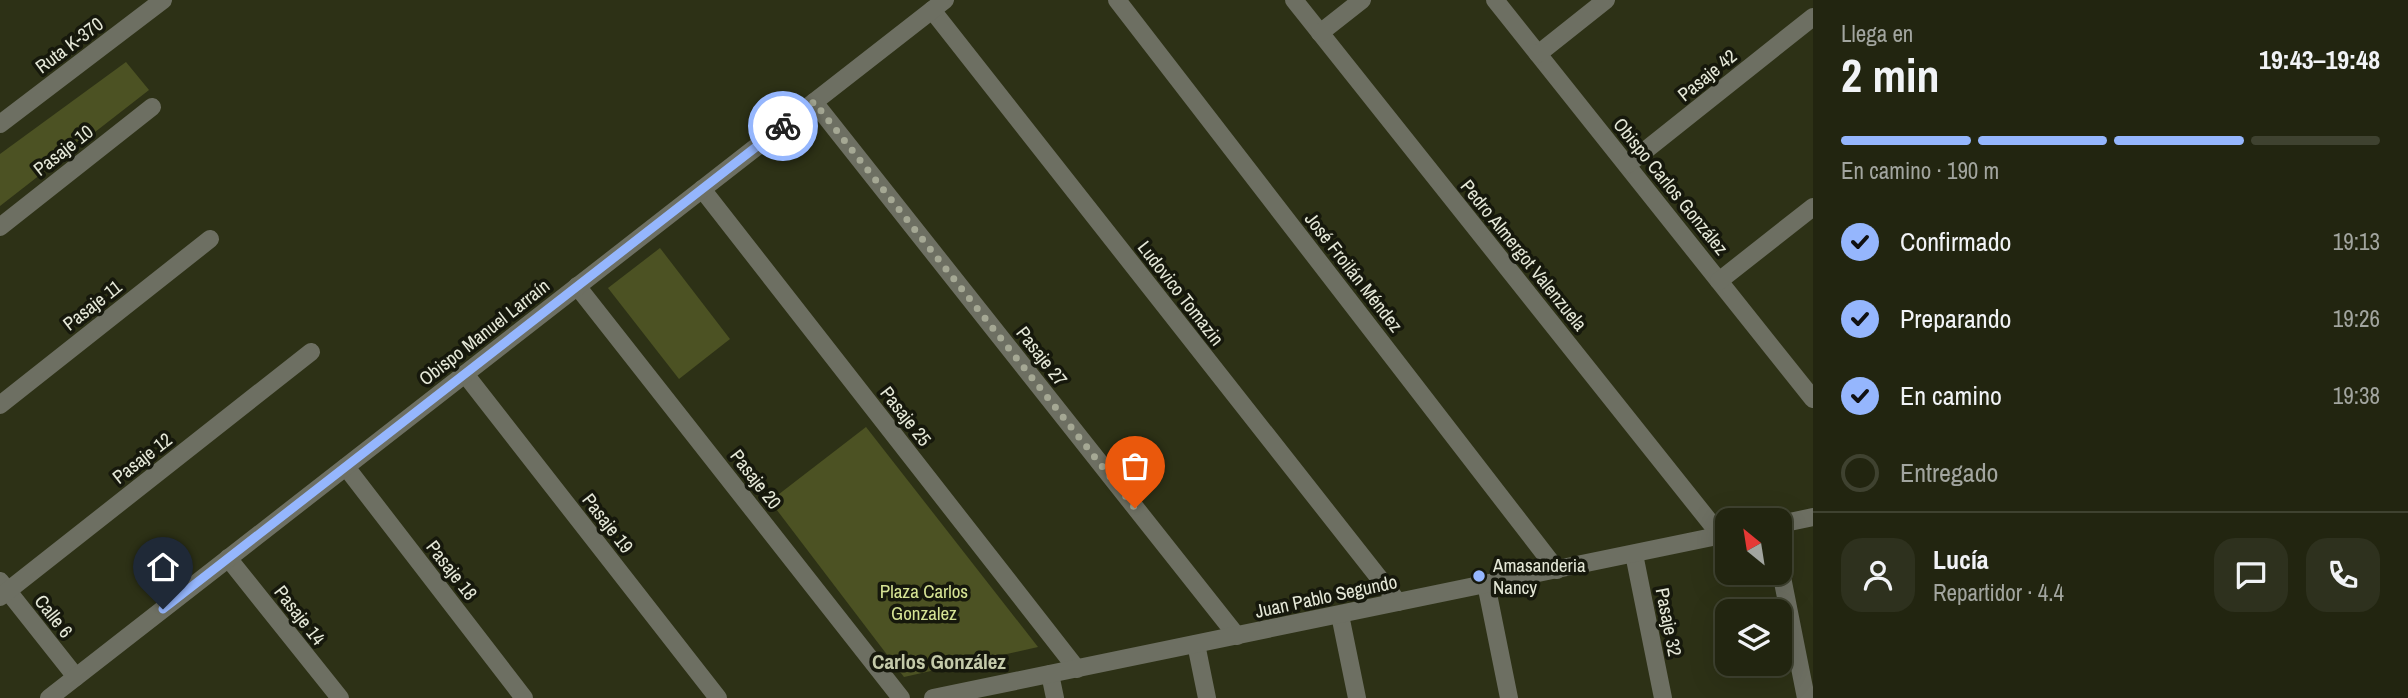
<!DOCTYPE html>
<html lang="es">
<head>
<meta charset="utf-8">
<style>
  :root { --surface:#222510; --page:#2e311e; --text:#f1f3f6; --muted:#a2a59f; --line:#3f4230; --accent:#95b6fd }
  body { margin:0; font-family:"Archivo Narrow",sans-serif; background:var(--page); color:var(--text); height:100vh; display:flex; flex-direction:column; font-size:26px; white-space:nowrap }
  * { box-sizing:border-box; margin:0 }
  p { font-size:23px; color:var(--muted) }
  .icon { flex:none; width:38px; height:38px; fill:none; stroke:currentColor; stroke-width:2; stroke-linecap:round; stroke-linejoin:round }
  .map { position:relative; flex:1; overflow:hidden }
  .details { display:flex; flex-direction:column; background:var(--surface); width:595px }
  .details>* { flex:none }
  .needle { width:46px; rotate:330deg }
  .controls { position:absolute; left:1715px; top:508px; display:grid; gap:14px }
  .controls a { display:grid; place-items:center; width:77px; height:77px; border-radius:14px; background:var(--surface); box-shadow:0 7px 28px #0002,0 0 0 2px var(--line); font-size:35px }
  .pin { position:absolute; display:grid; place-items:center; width:60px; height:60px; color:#fff; margin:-72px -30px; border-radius:50% 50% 50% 0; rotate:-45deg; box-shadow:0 0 7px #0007 }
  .pin .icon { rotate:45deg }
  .courier { position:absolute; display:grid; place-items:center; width:70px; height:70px; margin:-35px; border:5px solid #95b6fd; border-radius:50%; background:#fff; color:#222; box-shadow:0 2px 9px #0007 }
  .headline em { font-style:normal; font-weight:700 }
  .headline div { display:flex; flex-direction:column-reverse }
  .headline { display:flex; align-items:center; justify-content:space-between; height:119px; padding:0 28px }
  h1 { font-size:46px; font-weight:700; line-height:52px }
  .bar { display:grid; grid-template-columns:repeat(4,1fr); gap:10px 7px; align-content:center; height:84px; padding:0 28px }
  .bar i { height:9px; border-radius:5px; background:var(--line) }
  .bar .current { background:var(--accent) }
  .bar p { grid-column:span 4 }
  .line { display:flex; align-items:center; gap:18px; padding:0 28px; border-top:2px solid var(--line) }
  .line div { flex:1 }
  .round { display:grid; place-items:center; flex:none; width:74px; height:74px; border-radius:21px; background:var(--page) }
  ol { padding:0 28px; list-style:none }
  li { display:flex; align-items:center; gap:21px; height:77px }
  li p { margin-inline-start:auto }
  li .icon { padding:7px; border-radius:50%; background:var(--accent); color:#111; stroke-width:4 }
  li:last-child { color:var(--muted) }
  li i { width:38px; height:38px; border:4px solid var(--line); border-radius:50% }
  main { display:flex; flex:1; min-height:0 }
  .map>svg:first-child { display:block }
  .green { fill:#4c5223 }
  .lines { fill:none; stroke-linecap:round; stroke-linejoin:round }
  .minor { stroke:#6d6f62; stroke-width:18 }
  .tertiary { stroke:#6d6f62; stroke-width:18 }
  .done { stroke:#a5a894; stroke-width:7; stroke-dasharray:0 12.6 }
  .route { stroke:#95b6fd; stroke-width:9 }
  .poi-dot { fill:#95b6fd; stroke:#16180c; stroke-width:2.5 }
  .labels { text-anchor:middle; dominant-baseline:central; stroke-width:7; stroke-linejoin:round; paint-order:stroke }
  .street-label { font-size:19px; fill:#e5e8d8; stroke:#16180c }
  .poi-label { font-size:19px; fill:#e5e8d8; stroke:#16180c; text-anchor:start }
  .park-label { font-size:19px; fill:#d6e394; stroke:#16180c }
  .neighbourhood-label { font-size:21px; font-weight:bold; fill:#c4caaa; stroke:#16180c }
</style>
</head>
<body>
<main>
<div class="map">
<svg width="1813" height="698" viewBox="0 0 1813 698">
  <rect width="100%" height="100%" fill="#2d3116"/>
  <!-- green -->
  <g class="green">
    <path d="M126,62l23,28 -149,116v-52z"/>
    <path d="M660,248l70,91 -51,40 -71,-91z"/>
    <path d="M866,427l172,220 -134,30 -134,-176z"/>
  </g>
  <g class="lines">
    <!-- minor -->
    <g class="minor">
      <path d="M1117,0l440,570"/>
      <path d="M1294,0l427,536"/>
      <path d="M1495,0l318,399"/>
      <path d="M932,10l466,592"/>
      <path d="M1320,33l42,-33"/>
      <path d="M1538,54l68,-54"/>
      <path d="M814,102l423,534"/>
      <path d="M1627,165l186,-148"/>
      <path d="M702,189l375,480"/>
      <path d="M0,227l152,-120"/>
      <path d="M1719,281l94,-74"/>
      <path d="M577,286l324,412"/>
      <path d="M465,374l253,324"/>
      <path d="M0,405l210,-166"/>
      <path d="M346,467l178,231"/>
      <path d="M1780,524l33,-7"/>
      <path d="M1634,554l29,144"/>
      <path d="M228,558l112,140"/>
      <path d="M1780,567l26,131"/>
      <path d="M0,581l76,96"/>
      <path d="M1486,584l23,114"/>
      <path d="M0,597l311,-245"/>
      <path d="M1340,615l17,83"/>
      <path d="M1196,644l11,54"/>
      <path d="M1050,674l5,24"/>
      <path d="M49,698l896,-698"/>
      <path d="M933,698l794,-164"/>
    </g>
    <!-- tertiary -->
    <path class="tertiary" d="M0,124l163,-124"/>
  </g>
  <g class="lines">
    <!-- done -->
    <path class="done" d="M783,126l31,-24 321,406"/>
    <!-- route -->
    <path class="route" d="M163,609l620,-483"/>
  </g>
  <!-- markers -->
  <circle class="poi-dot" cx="1479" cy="576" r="7"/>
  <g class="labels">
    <!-- street labels -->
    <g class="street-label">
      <text transform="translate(69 45) rotate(-37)">Ruta K-370</text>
      <text transform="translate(1707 75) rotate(-39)">Pasaje 42</text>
      <text transform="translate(63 150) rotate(-38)">Pasaje 10</text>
      <text transform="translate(1671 186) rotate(51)">Obispo Carlos González</text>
      <text transform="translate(1524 255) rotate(51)">Pedro Almergot Valenzuela</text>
      <text transform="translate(1354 272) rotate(52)">José Froilán Méndez</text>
      <text transform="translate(1181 293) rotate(52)">Ludovico Tomazin</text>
      <text transform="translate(92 305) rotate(-38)">Pasaje 11</text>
      <text transform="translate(484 332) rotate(-38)">Obispo Manuel Larraín</text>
      <text transform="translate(1042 356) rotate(52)">Pasaje 27</text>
      <text transform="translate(906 416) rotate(52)">Pasaje 25</text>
      <text transform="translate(142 458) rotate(-38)">Pasaje 12</text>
      <text transform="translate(756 479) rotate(52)">Pasaje 20</text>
      <text transform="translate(608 523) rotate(52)">Pasaje 19</text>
      <text transform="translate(452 570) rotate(52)">Pasaje 18</text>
      <text transform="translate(1326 596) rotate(-12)">Juan Pablo Segundo</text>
      <text transform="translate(300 615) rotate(52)">Pasaje 14</text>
      <text transform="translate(54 616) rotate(52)">Calle 6</text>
      <text transform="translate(1669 622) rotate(79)">Pasaje 32</text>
    </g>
    <!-- poi labels -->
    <g class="poi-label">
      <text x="1493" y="565">Amasanderia<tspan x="1493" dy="22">Nancy</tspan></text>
    </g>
    <!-- park labels -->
    <g class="park-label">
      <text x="924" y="591">Plaza Carlos<tspan x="924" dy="22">Gonzalez</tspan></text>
    </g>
    <!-- neighbourhood labels -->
    <g class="neighbourhood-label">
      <text x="939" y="661">Carlos González</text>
    </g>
  </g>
</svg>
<div class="controls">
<a><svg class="needle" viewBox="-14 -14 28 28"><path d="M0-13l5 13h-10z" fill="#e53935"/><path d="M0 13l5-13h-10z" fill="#a2a59f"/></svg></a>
<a><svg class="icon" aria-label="layers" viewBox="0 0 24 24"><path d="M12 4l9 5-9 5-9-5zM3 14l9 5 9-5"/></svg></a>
</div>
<div class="pin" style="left:1135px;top:508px;background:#ea580c"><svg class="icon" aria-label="bag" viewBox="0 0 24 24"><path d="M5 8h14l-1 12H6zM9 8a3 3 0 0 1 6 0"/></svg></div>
<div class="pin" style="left:163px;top:609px;background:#1f2937"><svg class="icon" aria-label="home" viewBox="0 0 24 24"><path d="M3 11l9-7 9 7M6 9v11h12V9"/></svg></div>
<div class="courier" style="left:783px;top:126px"><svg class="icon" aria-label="bike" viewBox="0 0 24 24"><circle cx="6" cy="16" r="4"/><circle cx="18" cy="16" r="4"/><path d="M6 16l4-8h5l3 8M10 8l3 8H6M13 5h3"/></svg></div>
</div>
<section class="details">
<div class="headline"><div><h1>2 min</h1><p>Llega en</p></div><em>19:43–19:48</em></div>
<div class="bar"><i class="current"></i><i class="current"></i><i class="current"></i><i></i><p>En camino · 190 m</p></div>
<ol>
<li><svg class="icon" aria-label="check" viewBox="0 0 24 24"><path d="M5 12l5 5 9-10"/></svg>Confirmado<p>19:13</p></li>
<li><svg class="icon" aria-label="check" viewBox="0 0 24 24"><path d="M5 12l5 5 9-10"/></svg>Preparando<p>19:26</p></li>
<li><svg class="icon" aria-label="check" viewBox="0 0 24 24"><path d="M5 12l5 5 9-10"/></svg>En camino<p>19:38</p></li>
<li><i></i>Entregado</li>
</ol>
<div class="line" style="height:126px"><a class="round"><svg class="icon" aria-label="person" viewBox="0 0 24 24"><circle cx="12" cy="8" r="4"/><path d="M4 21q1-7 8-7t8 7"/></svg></a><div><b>Lucía</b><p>Repartidor · 4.4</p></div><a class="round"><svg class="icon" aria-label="chat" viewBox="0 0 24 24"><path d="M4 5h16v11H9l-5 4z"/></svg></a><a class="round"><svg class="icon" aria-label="phone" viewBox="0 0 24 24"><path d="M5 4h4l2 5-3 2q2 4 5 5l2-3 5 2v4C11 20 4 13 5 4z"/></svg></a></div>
</section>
</main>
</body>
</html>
